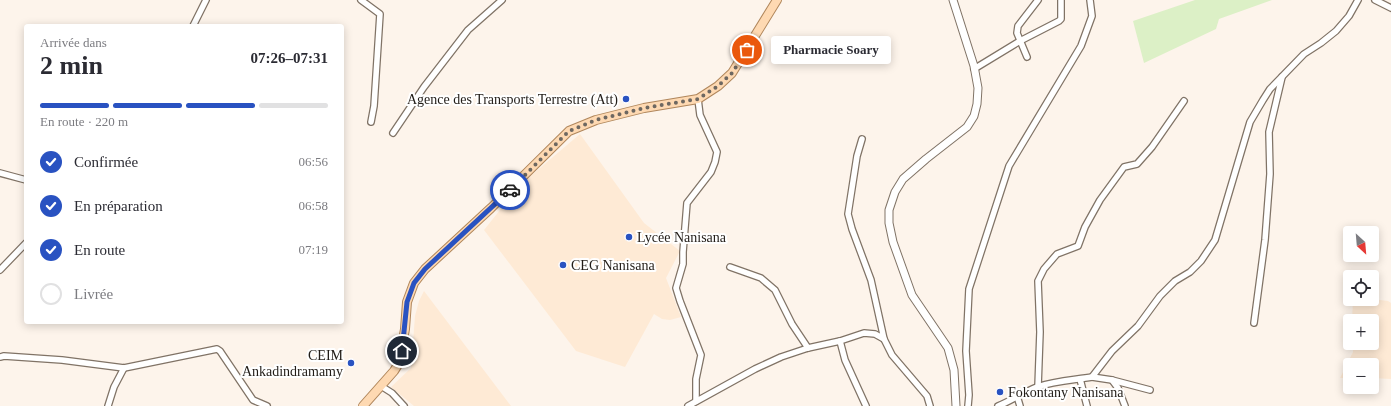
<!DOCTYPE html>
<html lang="fr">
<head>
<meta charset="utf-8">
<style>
  :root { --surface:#fff; --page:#f2f2f3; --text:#2b2b33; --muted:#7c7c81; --line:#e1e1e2; --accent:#2952c1 }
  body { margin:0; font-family:Georgia,serif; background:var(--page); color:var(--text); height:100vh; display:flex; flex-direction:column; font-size:15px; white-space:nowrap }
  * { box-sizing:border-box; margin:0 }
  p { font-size:13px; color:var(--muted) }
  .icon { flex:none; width:22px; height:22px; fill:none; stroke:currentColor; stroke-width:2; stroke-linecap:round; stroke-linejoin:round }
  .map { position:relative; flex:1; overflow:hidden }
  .drawer { position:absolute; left:24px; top:24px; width:320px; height:300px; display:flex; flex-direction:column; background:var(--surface); border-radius:4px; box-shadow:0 2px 10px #0003 }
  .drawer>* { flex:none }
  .needle { width:26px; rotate:154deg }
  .controls { position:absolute; left:1343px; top:226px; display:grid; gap:8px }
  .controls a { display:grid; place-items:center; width:36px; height:36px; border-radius:4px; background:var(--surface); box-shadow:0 2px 10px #0003; font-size:20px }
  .pin { position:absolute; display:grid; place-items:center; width:34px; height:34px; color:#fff; margin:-17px; border:2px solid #fff; border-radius:50%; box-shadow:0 1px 4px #0007 }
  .courier { position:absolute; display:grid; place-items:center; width:40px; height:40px; margin:-20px; border:3px solid #2952c1; border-radius:50%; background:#fff; color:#222; box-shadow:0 1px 5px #0007 }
  .bubble { position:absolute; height:28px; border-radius:4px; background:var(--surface); box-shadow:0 2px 10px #0003; font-size:13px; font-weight:700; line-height:28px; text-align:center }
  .headline em { font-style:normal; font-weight:700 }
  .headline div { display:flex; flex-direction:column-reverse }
  .headline { display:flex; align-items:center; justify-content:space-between; height:68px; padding:0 16px }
  h1 { font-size:26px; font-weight:700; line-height:30px }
  .bar { display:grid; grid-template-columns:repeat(4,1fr); gap:6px 4px; align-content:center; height:48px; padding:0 16px }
  .bar i { height:5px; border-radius:3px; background:var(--line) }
  .bar .selected { background:var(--accent) }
  .bar p { grid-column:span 4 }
  ol { padding:0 16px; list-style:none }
  li { display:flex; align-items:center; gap:12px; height:44px }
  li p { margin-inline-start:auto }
  li .icon { padding:4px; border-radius:50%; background:var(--accent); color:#fff; stroke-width:4 }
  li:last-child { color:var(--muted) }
  li i { width:22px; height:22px; border:2px solid var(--line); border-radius:50% }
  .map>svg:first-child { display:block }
  .built { fill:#feead5 }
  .green { fill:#dcf0c6 }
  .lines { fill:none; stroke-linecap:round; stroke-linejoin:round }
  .street-casing { stroke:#807366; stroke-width:8 }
  .secondary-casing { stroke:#807366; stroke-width:9 }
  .primary-casing { stroke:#b0865b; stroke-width:10 }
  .street { stroke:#fff; stroke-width:5.5 }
  .secondary { stroke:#fff; stroke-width:7 }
  .primary { stroke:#fed9b2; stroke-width:8 }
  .done { stroke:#6e6861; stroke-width:4; stroke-dasharray:0 7.2 }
  .route { stroke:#2952c1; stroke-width:5 }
  .poi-dot { fill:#2952c1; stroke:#fff; stroke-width:1.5 }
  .labels { text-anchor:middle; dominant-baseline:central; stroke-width:4; stroke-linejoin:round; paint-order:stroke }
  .poi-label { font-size:14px; fill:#211c17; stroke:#fff; text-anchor:start }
</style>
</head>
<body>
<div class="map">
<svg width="1391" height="406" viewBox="0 0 1391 406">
  <rect width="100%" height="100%" fill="#fdf4eb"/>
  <!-- built -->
  <g class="built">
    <path d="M580,134l64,89 36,28 -14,27 15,39 -11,3 -8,-1 -8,-5 -29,53 -49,-16 -92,-121 36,-45z"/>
    <path d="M424,291l87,115h-97l-23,-19 20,-19 4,-52 4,-15z"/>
    <path d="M1353,299h19l16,2 3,2v76l-19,-1v-13h-22v13h-10l13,-26v-9h19v-22h-20z"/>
  </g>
  <!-- green -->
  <path class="green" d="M1195,0h77l-53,19 -3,10 -72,34 -11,-42z"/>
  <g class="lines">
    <!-- street casing -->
    <g class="street-casing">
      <g id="street">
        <path d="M361,0l19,14 -6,92 -3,16"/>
        <path d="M1375,0l16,8"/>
        <path d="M193,26l13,-26"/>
        <path d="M1027,57l-10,-24 1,-7 20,-26"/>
        <path d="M974,69l46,-28 39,-20 2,-2v-19"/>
        <path d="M393,133l31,-46 44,-57 34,-30"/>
        <path d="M862,139l-5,17 -9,58 4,15 19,51 13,59"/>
        <path d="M0,173l26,7"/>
        <path d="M730,267l31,11 14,12 17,34 16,24"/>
        <path d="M0,270l26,-27"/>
        <path d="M1254,323l11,-83 5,-66 -1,-42 13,-55"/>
        <path d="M840,341l5,19 21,46"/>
        <path d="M0,357l4,-1 58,4 62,8 93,-19 3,2 33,49 14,6"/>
        <path d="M1092,377l20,3 6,8 7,18"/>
        <path d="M1080,379l7,27"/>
        <path d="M1112,380l38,10"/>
        <path d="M381,386l11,7 12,13"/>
        <path d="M1038,387l2,-55 -2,-51 6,-12 13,-15 21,-8 7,-19 15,-27 24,-33 13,-3 15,-17 32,-46"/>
        <path d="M1017,396l3,10"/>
        <path d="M696,401v-22l5,-24 -21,-54 -4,-13 7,-24v-12l4,-49 24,-31 4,-10 2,-10 -17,-37 -2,-16"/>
        <path d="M108,406l6,-19 10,-19"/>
        <path d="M688,406l67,-37 26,-12 27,-9 32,-7 24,-8 11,1 9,5 8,16 35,41 3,10"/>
        <path d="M968,406l1,-11 -3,-44 3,-62 40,-123 72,-120 11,-30 -2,-16"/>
        <path d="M998,406c13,-5 26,-14 39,-19 18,-6 37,-7 55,-10l20,-26 26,-25 22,-30 15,-15 15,-9 11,-11 14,-21 35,-118 13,-22 7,-11 34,-35 17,-11 15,-12 13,-15 9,-16"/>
      </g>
    </g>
    <!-- secondary casing -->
    <g class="secondary-casing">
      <path id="secondary" d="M953,0l21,66 4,22 -1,16 -3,12 -7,11 -41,32 -23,20 -8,13 -6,18v13l4,19 19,53 36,53 6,22 2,36"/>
    </g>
    <!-- primary casing -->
    <g class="primary-casing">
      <path id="primary" d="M363,406l31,-35 5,-8 6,-34 2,-27 7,-19 11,-14 66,-61 78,-77 27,-11 48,-12 54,-9 20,-13 14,-13 45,-73"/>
    </g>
    <!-- street -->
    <use href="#street" class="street"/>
    <!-- secondary -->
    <use href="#secondary" class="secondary"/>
    <!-- primary -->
    <use href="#primary" class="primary"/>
  </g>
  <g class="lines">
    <!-- done -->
    <path class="done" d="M510,190l59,-59 27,-11 48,-12 54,-9 20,-13 14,-13 15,-23"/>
    <!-- route -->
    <path class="route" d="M402,351l5,-49 7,-19 11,-14 85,-79"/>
  </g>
  <!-- markers -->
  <g class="poi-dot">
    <circle cx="626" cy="99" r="4"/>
    <circle cx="629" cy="237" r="4"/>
    <circle cx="563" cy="265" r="4"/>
    <circle cx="351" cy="363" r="4"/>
    <circle cx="1000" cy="392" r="4"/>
  </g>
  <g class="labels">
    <!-- poi labels -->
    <g class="poi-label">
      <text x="618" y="99" text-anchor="end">Agence des Transports Terrestre (Att)</text>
      <text x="637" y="237">Lycée Nanisana</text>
      <text x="571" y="265">CEG Nanisana</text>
      <text x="343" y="355" text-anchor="end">CEIM<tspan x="343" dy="16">Ankadindramamy</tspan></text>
      <text x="1008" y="392">Fokontany Nanisana</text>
    </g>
  </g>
</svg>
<div class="controls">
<a><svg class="needle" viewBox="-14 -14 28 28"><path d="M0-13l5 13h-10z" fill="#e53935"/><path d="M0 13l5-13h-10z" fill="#7c7c81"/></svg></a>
<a><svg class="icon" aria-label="locate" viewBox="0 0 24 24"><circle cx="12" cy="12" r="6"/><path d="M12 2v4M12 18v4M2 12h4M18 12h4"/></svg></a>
<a>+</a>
<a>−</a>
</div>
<div class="pin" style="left:747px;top:50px;background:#ea580c"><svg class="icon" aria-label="bag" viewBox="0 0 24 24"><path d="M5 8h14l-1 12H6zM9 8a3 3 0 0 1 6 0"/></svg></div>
<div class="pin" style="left:402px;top:351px;background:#1f2937"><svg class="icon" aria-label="home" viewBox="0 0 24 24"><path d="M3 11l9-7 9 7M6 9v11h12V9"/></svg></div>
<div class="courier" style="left:510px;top:190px"><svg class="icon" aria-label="car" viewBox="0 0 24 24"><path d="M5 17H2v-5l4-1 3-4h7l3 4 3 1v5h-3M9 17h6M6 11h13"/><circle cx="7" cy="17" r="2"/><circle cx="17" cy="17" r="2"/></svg></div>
<div class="bubble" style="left:771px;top:36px;width:120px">Pharmacie Soary</div>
<section class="drawer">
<div class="headline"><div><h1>2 min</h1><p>Arrivée dans</p></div><em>07:26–07:31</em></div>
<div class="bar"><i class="selected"></i><i class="selected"></i><i class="selected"></i><i></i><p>En route · 220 m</p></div>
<ol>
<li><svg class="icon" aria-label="check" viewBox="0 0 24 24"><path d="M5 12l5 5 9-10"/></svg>Confirmée<p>06:56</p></li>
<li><svg class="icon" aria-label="check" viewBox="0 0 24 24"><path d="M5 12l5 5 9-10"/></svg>En préparation<p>06:58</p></li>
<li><svg class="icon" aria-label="check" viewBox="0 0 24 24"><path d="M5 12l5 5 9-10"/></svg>En route<p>07:19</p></li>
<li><i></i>Livrée</li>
</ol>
</section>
</div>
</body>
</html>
